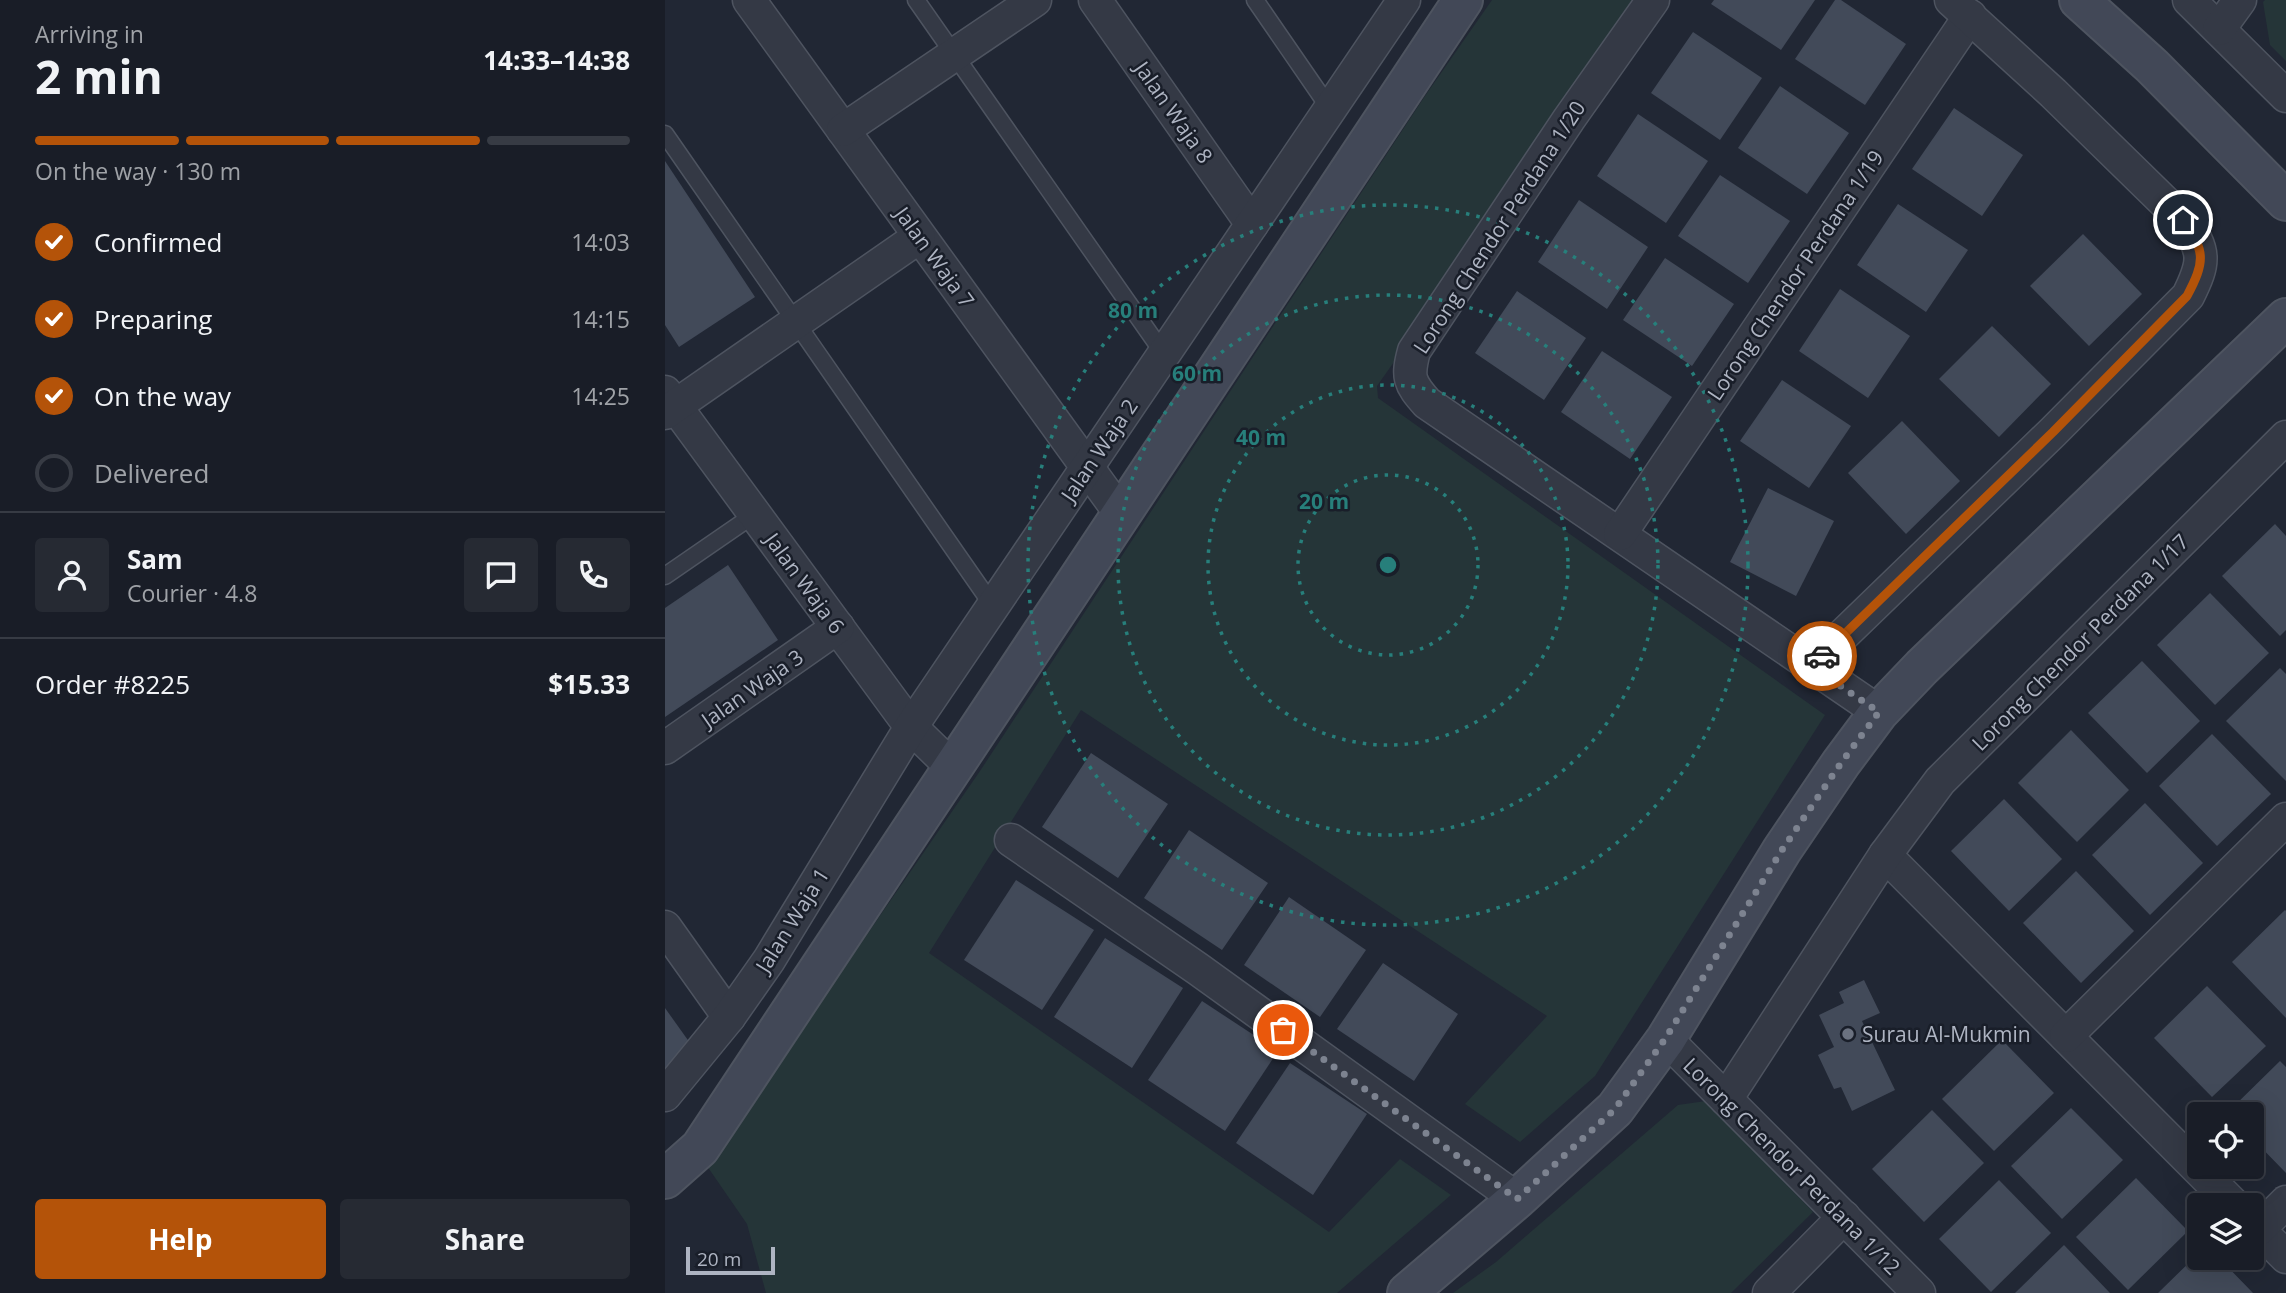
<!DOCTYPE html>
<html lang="en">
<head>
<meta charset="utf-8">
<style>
  :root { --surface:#191d27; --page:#262a33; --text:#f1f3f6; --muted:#9fa2a7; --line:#373b44; --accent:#b45309 }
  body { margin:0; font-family:"Open Sans",sans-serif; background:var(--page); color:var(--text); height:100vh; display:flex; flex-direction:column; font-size:26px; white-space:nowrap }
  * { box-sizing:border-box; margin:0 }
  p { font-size:23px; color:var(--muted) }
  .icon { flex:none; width:38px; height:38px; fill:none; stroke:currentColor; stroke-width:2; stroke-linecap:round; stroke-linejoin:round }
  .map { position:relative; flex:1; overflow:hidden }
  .details { display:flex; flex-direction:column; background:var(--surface); width:665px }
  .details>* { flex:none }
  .buttons { position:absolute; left:1522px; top:1102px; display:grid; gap:14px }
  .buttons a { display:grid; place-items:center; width:77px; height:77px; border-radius:7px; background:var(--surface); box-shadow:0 7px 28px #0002,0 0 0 2px var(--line); font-size:35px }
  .scale { position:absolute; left:21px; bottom:18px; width:89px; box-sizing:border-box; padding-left:7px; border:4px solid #aeb4c2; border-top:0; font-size:19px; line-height:24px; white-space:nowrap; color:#aeb4c2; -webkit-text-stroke:5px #191e29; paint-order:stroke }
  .pin { position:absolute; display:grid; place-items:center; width:60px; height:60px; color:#fff; margin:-30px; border:4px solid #fff; border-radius:50%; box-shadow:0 2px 7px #0007 }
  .courier { position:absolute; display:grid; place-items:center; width:70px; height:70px; margin:-35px; border:5px solid #b45309; border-radius:50%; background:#fff; color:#222; box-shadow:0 2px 9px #0007 }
  .head em { font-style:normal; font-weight:700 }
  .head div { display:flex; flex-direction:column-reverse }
  .head { display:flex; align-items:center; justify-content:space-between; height:119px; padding:0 35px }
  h1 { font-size:46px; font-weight:700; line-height:52px }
  .bar { display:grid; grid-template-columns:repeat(4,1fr); gap:10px 7px; align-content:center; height:84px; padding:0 35px }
  .bar i { height:9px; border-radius:5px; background:var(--line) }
  .bar .on { background:var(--accent) }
  .bar p { grid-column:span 4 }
  .line { display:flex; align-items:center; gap:18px; padding:0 35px; border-top:2px solid var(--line) }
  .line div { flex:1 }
  .round { display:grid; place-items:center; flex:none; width:74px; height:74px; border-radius:7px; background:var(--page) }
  ol { padding:0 35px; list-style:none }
  li { display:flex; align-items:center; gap:21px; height:77px }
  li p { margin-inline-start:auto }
  li .icon { padding:7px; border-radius:50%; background:var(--accent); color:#fff; stroke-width:4 }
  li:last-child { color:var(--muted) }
  li i { width:38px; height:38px; border:4px solid var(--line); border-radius:50% }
  .action { display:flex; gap:14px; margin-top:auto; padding:14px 35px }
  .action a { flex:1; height:80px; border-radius:7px; background:var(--accent); color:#fff; font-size:28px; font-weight:700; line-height:80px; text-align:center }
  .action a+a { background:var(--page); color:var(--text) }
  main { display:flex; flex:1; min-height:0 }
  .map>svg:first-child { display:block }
  .green { fill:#253538 }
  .building { fill:#424a59 }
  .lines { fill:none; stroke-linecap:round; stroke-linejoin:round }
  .lane-casing { stroke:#4e5460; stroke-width:19 }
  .street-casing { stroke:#4e5460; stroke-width:35 }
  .secondary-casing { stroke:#4e5460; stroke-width:42 }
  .lane { stroke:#343945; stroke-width:16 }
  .street { stroke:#343945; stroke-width:32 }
  .secondary { stroke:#424857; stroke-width:38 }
  .done { stroke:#7d8390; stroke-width:7; stroke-dasharray:0 12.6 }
  .route { stroke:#b45309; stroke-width:9 }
  .ring { fill:none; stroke:#277f7b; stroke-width:3.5; stroke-dasharray:3.5 7 }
  .worship-dot { fill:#6b7280; stroke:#191e29; stroke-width:2.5 }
  .labels { text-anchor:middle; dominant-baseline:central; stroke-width:5; stroke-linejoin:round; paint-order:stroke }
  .street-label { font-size:21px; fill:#aeb4c2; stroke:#191e29 }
  .poi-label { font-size:21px; fill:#aeb4c2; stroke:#191e29; text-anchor:start }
  .centre { fill:#277f7b; stroke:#191e29; stroke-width:3.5 }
  .ring-label { font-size:21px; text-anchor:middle; font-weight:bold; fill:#277f7b; stroke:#191e29; stroke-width:5; stroke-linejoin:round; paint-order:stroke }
</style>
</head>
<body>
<main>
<section class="details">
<div class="head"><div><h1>2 min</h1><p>Arriving in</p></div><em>14:33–14:38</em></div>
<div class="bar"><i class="on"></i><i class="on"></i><i class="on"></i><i></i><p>On the way · 130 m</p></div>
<ol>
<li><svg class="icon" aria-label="check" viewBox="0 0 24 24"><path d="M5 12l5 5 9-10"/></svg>Confirmed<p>14:03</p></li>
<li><svg class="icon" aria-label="check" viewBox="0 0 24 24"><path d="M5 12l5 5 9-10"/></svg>Preparing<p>14:15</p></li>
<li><svg class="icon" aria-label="check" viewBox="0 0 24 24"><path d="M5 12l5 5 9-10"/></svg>On the way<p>14:25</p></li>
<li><i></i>Delivered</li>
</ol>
<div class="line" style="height:126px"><a class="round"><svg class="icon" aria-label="person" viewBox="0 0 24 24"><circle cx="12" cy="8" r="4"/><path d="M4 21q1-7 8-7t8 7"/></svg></a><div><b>Sam</b><p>Courier · 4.8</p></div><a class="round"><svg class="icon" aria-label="chat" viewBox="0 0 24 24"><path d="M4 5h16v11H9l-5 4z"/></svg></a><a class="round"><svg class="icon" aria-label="phone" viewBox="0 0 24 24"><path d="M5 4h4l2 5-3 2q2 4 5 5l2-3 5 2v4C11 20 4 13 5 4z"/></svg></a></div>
<div class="line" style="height:91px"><div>Order #8225</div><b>$15.33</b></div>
<div class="action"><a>Help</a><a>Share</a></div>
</section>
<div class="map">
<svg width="1621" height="1293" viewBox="0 0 1621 1293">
  <rect width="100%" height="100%" fill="#212734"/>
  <!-- green -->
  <g class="green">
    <path d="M827,0h158l-273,386 1,12 447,317 -230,361 -75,66 -55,-38 82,-88 -466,-306 -152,243 400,279 71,-73 51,36 -114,98h-571l-19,-69 -40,-58 273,-395 445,-675z"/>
    <path d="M1600,0h21v61l-16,-16 -7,-43z"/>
    <path d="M1041,1101l107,111 -82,81h-278l43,-31 182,-157z"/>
  </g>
  <!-- building -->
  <g class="building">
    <path d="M1049,0h101l-34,50 -70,-46z"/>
    <path d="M1170,0h6l65,44 -41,61 -70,-46z"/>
    <path d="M1028,32l69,46 -42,62 -69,-47z"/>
    <path d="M1115,86l69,47 -42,61 -69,-46z"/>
    <path d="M1289,108l69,47 -41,61 -70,-47z"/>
    <path d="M973,114l70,47 -42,62 -69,-47z"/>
    <path d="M0,161l90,136 -76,50 -14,-22z"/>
    <path d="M1055,175l70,46 -42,62 -70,-47z"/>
    <path d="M914,200l69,47 -41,62 -69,-47z"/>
    <path d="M1233,204l70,46 -42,62 -69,-47z"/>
    <path d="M1418,234l59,60 -53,52 -59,-60z"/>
    <path d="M1000,258l69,46 -42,62 -69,-46z"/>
    <path d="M1175,289l70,47 -42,62 -69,-47z"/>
    <path d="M852,291l69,47 -42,62 -69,-47z"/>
    <path d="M1327,326l59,58 -52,53 -60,-58z"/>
    <path d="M937,351l70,46 -42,62 -69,-47z"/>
    <path d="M1117,380l69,46 -42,62 -69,-47z"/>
    <path d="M1237,421l58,60 -54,53 -58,-61z"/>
    <path d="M1103,488l66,33 -38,75 -66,-34z"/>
    <path d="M1610,524l11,12v94l-6,6 -58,-60z"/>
    <path d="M63,565l50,75 -113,77v-109z"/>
    <path d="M1545,593l59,60 -54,52 -58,-60z"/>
    <path d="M1477,661l58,60 -53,52 -59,-60z"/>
    <path d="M1615,668l6,6v107l-60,-60z"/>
    <path d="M1406,730l58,60 -52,52 -59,-59z"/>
    <path d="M1547,734l59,60 -54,52 -58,-60z"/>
    <path d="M426,753l77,51 -50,74 -76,-51z"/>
    <path d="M1339,799l58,60 -53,52 -58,-60z"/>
    <path d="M1480,803l58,60 -53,52 -58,-60z"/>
    <path d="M524,830l79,53 -46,67 -78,-52z"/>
    <path d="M1411,871l58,60 -53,52 -58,-60z"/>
    <path d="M351,880l78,50 -52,80 -78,-50z"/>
    <path d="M624,897l77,53 -46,67 -76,-52z"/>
    <path d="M1620,910l1,1v107l-54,-56z"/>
    <path d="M440,938l78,50 -51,80 -78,-51z"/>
    <path d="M718,963l75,51 -44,67 -77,-52z"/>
    <path d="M1199,980l16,33 -18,8 33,69 -43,21 -11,-24 -7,2 -16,-34 16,-8 -15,-32 25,-12 -5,-11z"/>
    <path d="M1542,986l59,60 -54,51 -58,-59z"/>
    <path d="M537,1001l76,50 -53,80 -77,-51z"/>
    <path d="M0,1008l30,42 -30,21z"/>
    <path d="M1337,1040l52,53 -60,58 -52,-52z"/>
    <path d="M1615,1061l6,6v106l-34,-35v-23h-23l-2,-2z"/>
    <path d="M625,1063l77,51 -54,81 -77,-52z"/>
    <path d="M1406,1108l52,52 -61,59 -51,-53z"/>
    <path d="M1267,1110l52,53 -60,59 -52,-53z"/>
    <path d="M1471,1178l52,53 -60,59 -52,-53z"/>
    <path d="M1334,1180l52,53 -60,59 -52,-53z"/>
    <path d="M1399,1245l46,48h-95z"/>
    <path d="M1535,1252v6h19l34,35h-95z"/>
  </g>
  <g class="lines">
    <!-- lane casing -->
    <g class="lane-casing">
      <g id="lane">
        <path d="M251,0l248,354"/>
        <path d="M590,0l75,109"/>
        <path d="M0,134l328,472"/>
        <path d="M0,576l90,-62"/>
      </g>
    </g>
    <!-- street casing -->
    <g class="street-casing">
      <g id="street">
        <path d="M84,0l372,514"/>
        <path d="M430,0l157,224"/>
        <path d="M988,0l-84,119 -155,232c-7,26 -5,32 13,52l452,309"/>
        <path d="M1524,0l97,96"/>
        <path d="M1554,29l21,-29"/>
        <path d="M178,130l192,-130"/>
        <path d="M0,392l246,335 42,41"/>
        <path d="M0,413l254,-176"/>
        <path d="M955,534l350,-518"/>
        <path d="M1146,666l242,-234 135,-136c17,-34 18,-45 -5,-76l-130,-127 -102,-93"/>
        <path d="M0,748l173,-121"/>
        <path d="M346,840l187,129 319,230"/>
        <path d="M1220,855l350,351"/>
        <path d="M0,927l64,90"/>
        <path d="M1401,1036l220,-217"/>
        <path d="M1001,1039l253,254"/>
        <path d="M0,1095l64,-78 40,-57 142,-233 493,-727"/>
        <path d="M1061,1099l159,-244 55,-74 346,-344"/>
        <path d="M1587,1223l34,34"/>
        <path d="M1594,1229l27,-27"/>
        <path d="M1104,1293l75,-76"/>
      </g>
    </g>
    <!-- secondary casing -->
    <g class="secondary-casing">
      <g id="secondary">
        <path d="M1414,0l73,66 134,135"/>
        <path d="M0,1179l35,-31 763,-1148"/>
        <path d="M742,1293l110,-94 98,-90 51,-70 116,-189 59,-87 38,-51 43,-45 364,-349"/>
      </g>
    </g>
    <!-- lane -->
    <use href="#lane" class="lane"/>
    <!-- street -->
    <use href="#street" class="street"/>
    <!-- secondary -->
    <use href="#secondary" class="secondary"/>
  </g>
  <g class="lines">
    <!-- done -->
    <path class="done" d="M618,1030l234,169 98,-90 50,-70 117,-189 59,-87 38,-51 -68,-46 11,-10"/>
    <!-- route -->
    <path class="route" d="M1157,656l231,-224 134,-136c18,-34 19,-45 -4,-76"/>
  </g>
  <!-- distance rings -->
  <g class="ring">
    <circle cx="723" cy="565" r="90"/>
    <circle cx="723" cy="565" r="180"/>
    <circle cx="723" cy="565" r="270"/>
    <circle cx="723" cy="565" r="360"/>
  </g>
  <!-- markers -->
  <circle class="worship-dot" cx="1183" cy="1034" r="7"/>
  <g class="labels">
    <!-- street labels -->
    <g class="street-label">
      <text transform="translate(509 112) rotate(55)">Jalan Waja 8</text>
      <text transform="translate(834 227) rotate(-57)">Lorong Chendor Perdana 1/20</text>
      <text transform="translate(270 257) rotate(54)">Jalan Waja 7</text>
      <text transform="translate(1130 275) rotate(-56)">Lorong Chendor Perdana 1/19</text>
      <text transform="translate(434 450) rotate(-56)">Jalan Waja 2</text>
      <text transform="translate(140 583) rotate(54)">Jalan Waja 6</text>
      <text transform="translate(1415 642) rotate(-45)">Lorong Chendor Perdana 1/17</text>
      <text transform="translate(87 688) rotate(-35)">Jalan Waja 3</text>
      <text transform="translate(127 920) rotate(-58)">Jalan Waja 1</text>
      <text transform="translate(1127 1166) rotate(45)">Lorong Chendor Perdana 1/12</text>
    </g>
    <!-- poi labels -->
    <g class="poi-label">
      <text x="1197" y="1034">Surau Al-Mukmin</text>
    </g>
  </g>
  <circle cx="723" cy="565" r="10" class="centre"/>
  <g class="ring-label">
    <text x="468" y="318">80 m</text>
    <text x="532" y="381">60 m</text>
    <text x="596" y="445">40 m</text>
    <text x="659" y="509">20 m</text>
  </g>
</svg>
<div class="buttons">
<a><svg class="icon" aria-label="locate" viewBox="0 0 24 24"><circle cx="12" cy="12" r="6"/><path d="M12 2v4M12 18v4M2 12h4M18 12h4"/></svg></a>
<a><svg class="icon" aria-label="layers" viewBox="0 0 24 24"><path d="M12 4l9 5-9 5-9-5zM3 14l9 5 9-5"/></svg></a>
</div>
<div class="scale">20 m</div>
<div class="pin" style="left:618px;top:1030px;background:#ea580c"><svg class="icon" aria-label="bag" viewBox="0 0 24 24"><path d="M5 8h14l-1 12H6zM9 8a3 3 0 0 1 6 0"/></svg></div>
<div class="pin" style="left:1518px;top:220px;background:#1f2937"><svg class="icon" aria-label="home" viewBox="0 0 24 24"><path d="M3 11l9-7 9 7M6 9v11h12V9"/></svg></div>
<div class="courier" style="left:1157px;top:656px"><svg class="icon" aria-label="car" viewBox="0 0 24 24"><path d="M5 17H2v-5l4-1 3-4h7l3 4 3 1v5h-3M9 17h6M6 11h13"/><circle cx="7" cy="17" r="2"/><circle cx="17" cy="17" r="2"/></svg></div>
</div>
</main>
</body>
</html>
